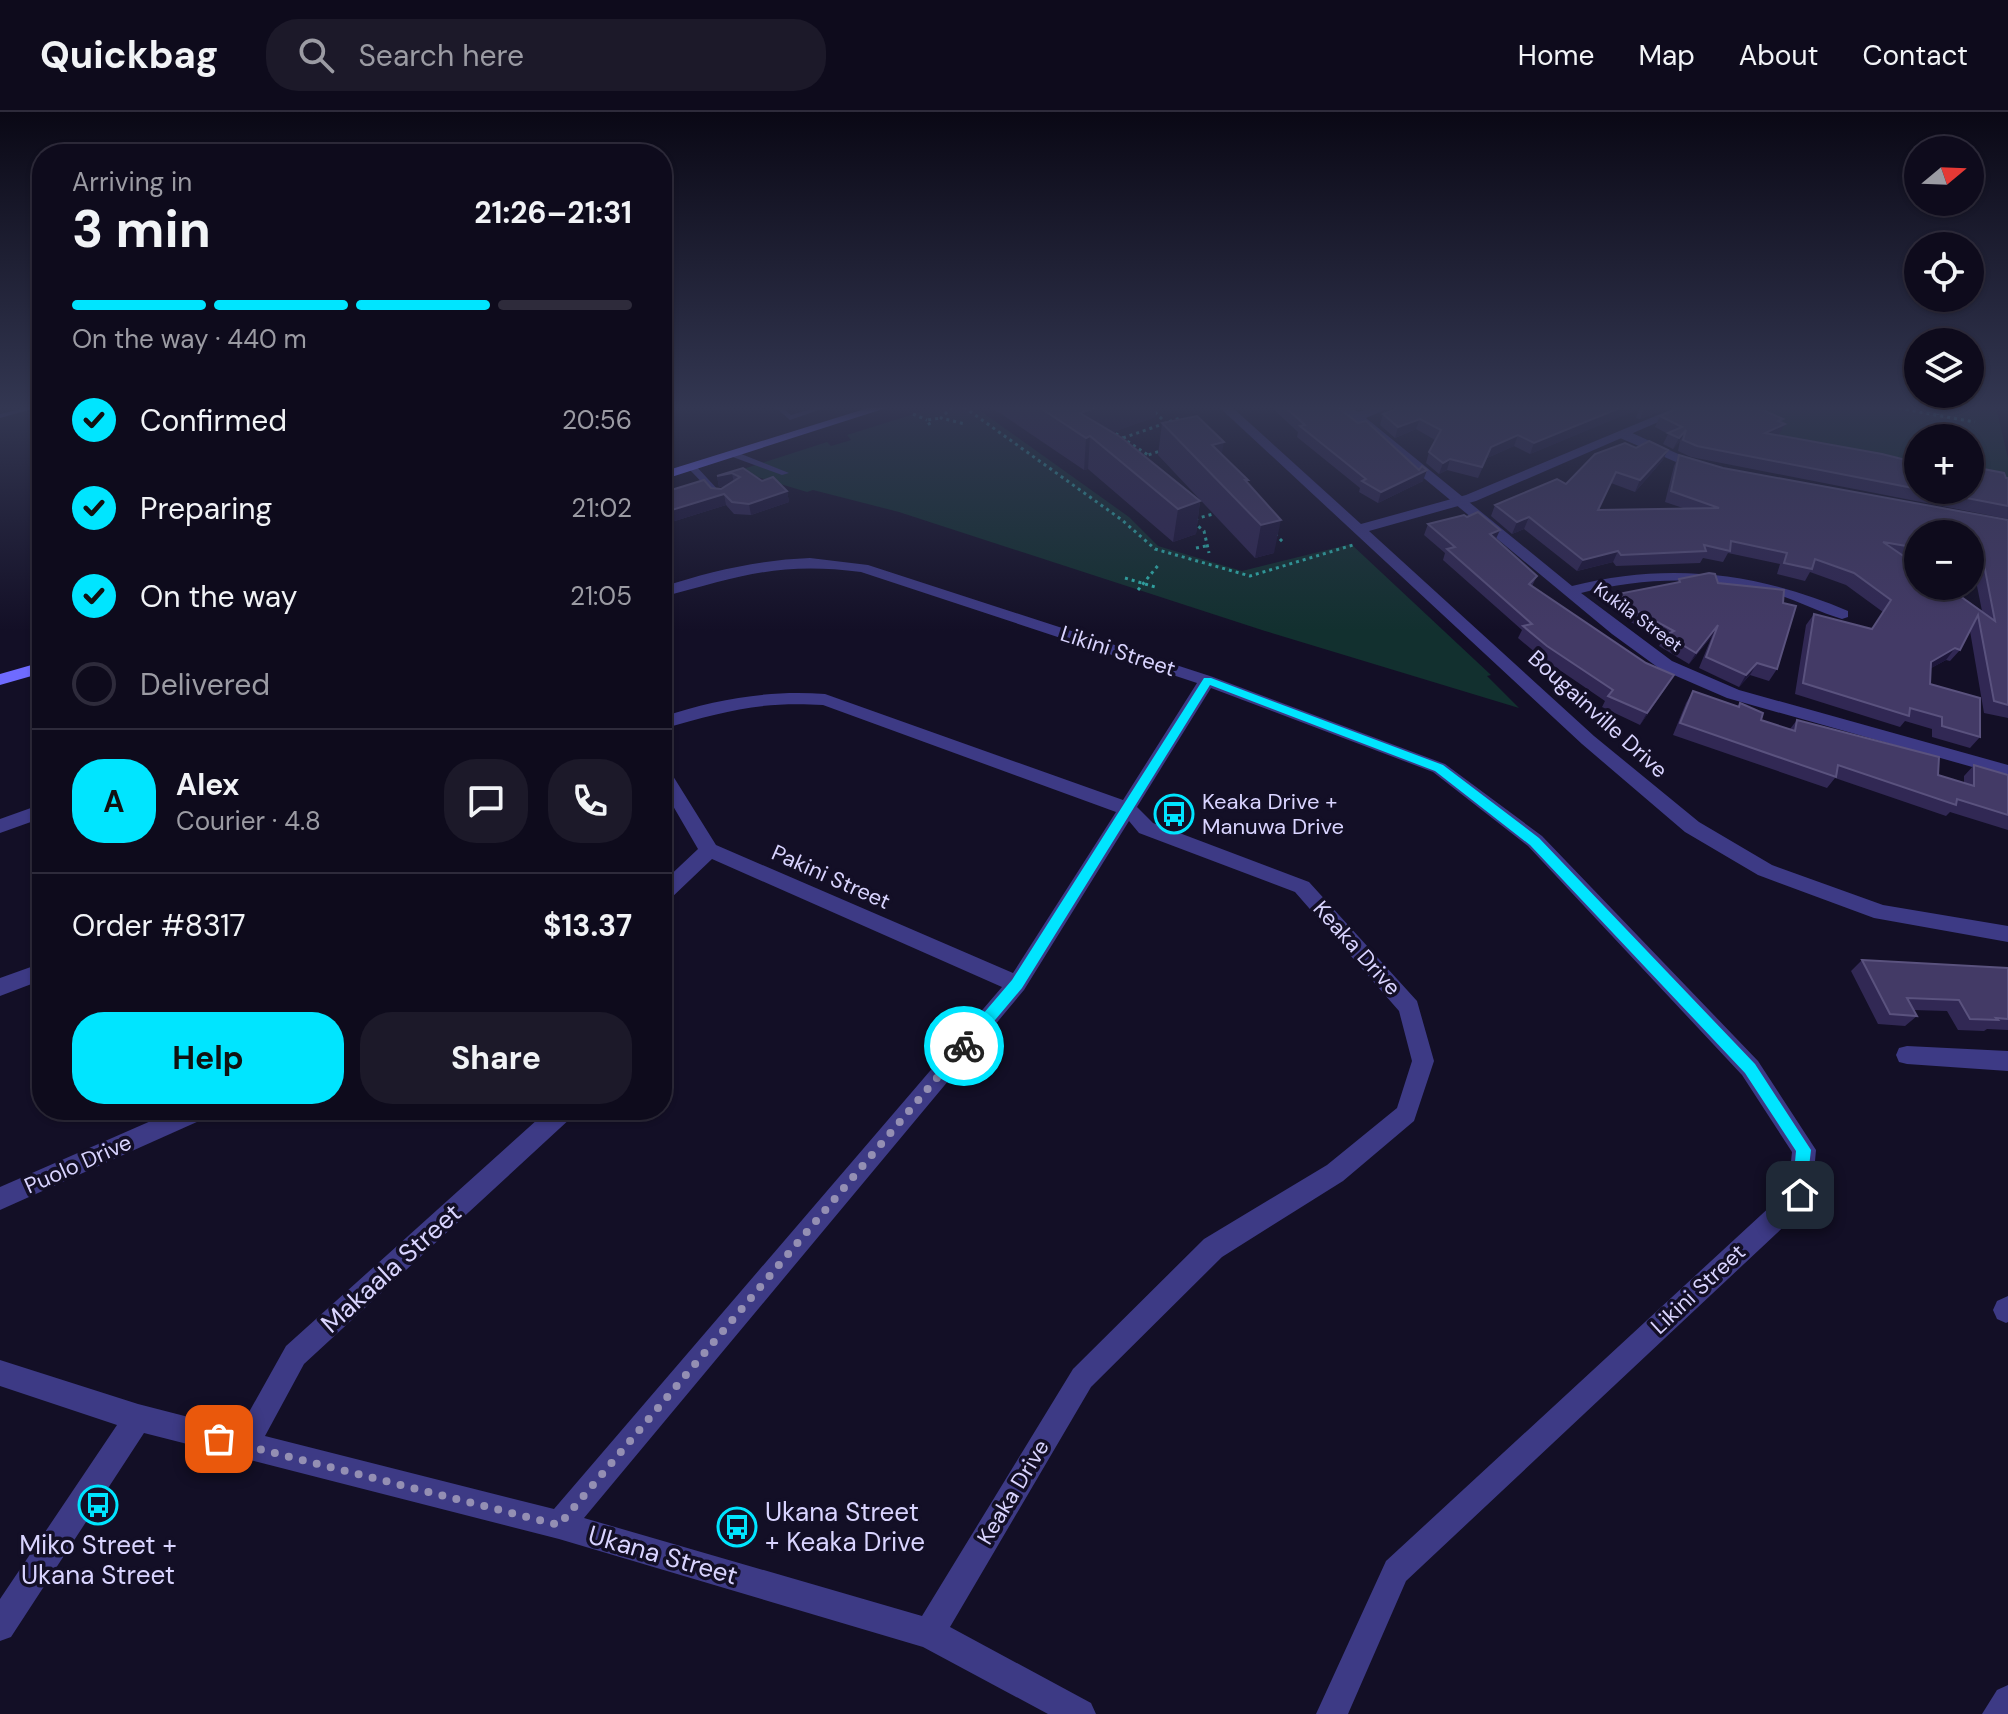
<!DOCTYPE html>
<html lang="en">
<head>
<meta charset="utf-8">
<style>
  :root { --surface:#0e0b1c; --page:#1c1929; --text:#f1f3f6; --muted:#9b9ba3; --line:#2e2b3b; --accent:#00e5ff }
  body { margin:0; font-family:"DM Sans",sans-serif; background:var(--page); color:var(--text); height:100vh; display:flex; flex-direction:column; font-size:30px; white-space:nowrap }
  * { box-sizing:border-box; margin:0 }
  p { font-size:26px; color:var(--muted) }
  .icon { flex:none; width:44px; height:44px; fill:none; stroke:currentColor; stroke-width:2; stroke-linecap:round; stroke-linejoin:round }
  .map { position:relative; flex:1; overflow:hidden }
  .panel { position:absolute; left:32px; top:32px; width:640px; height:976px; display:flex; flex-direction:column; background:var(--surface); border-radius:32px; box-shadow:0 2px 6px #0004,0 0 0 2px var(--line) }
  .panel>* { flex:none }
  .needle { width:52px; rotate:71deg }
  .controls { position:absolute; left:1904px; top:24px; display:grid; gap:16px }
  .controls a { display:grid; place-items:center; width:80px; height:80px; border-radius:50%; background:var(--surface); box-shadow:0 2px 6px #0004,0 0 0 2px var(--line); font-size:40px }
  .pin { position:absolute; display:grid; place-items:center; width:68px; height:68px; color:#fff; margin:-34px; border-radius:16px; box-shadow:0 4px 12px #0006 }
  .courier { position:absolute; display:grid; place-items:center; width:80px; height:80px; margin:-40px; border:6px solid #00e5ff; border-radius:50%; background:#fff; color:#222; box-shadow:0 2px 10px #0007 }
  .summary em { font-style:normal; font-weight:700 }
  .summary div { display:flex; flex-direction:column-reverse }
  .summary { display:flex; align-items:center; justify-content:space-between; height:136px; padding:0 40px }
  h1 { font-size:52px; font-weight:700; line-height:60px }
  .bar { display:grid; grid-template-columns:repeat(4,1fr); gap:12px 8px; align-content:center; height:96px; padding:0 40px }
  .bar i { height:10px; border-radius:6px; background:var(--line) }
  .bar .on { background:var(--accent) }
  .bar p { grid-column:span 4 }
  .line { display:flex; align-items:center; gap:20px; padding:0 40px; border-top:2px solid var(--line) }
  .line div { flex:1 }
  .round { display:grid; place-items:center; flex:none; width:84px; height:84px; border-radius:32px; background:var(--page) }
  ol { padding:0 40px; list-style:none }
  li { display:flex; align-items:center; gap:24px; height:88px }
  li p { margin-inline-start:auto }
  li .icon { padding:8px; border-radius:50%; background:var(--accent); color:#111; stroke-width:4 }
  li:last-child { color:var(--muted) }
  li i { width:44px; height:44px; border:4px solid var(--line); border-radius:50% }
  .cta { display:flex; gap:16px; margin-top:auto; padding:16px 40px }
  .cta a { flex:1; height:92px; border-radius:32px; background:var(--accent); color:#111; font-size:32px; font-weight:700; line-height:92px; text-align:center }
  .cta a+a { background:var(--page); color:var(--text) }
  header { display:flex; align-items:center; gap:48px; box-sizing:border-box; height:112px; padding:0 40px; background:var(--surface); border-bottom:2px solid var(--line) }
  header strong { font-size:38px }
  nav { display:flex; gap:44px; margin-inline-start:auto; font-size:28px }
  .search { width:560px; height:72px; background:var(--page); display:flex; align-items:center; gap:20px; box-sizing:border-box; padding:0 28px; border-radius:32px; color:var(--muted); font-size:30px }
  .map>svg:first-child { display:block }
  .green { fill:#12302f }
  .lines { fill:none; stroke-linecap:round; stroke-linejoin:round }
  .path { stroke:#2fb8b0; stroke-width:3; stroke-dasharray:3 4; stroke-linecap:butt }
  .service { fill:#3d3a85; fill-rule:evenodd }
  .minor { fill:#3d3a85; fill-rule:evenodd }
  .tertiary { fill:#3d3a85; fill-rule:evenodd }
  .secondary { fill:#6f6bff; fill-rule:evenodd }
  .wall { fill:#312854; fill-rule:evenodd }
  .shaded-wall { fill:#1d163a }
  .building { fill:#433a66; stroke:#5a527e; stroke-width:2; fill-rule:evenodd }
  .route { fill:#00e5ff }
  .done { stroke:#948fb3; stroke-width:8; stroke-dasharray:0 14.4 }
  .labels { text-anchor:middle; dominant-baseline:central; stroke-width:7; stroke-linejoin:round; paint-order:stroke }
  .far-street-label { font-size:18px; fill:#d9d4ff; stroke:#130f26 }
  .street-label { font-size:22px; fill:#d9d4ff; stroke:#130f26 }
  .poi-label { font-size:22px; fill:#d9d4ff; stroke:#130f26; text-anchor:start }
  .near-street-label { font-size:26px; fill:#d9d4ff; stroke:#130f26 }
  .near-poi-label { font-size:26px; fill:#d9d4ff; stroke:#130f26; text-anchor:start }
</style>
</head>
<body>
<header>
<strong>Quickbag</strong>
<div class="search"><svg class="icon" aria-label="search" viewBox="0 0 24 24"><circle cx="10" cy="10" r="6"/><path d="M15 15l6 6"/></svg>Search here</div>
<nav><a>Home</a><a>Map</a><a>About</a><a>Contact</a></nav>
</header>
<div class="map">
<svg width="2008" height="1602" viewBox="0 0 2008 1602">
  <rect width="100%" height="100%" fill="#130f26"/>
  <!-- green -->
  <g class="green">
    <path d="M936,295h39l154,110 29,29 84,25 109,-27 140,131 -4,1 32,32 -254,-77 -366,-119 -86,-22 -6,2 -70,-21 90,-29 4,4 20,-6 -4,-5z"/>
    <path d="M1732,295h264l12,51v27l-38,-7v-40h-52v30l-139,-26v-13z"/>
  </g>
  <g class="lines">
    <!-- path -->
    <g class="path">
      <path d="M952,295l-11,11 24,6"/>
      <path d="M964,295l158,113 33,29 95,27 103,-31"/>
      <path d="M1150,295l15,15"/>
      <path d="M1892,295l83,15"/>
      <path d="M1937,295l1,8"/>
      <path d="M913,302l14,6"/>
      <path d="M930,313l-3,-5 14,-2"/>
      <path d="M1109,323l6,-2 33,22"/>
      <path d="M1123,326l57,-20"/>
      <path d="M1142,345l21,-7"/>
      <path d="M1195,407l22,-6"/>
      <path d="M1193,410l11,9 5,22"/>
      <path d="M1275,422l9,9"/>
      <path d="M1196,436l10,-2"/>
      <path d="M1125,466l30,9"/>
      <path d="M1138,478l22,-27"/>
    </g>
    <!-- service -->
    <g class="service">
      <path d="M29,295h10l-39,11v-4z"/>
      <path d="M775,295h7l9,8 27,-8h9l-37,13z"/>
      <path d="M730,340h6l53,21 -7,2 -52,-19z"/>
      <path d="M689,353h6l25,27 6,-1v4l-10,2 -27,-28z"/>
    </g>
    <!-- minor -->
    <g class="minor">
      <path d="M1338,295h13l7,5 16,-5h17l-25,11 206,168c96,-24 185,-14 276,25v6l-6,2c-24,-7 -46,-19 -70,-26 -63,-17 -128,-16 -191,0l91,68 67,29 269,75v12l-281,-79 -67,-29 -48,-35z"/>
      <path d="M1620,320h10l79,36 -12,3 -77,-33z"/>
      <path d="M810,446l58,7 345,112 232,87 97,72 216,225 58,89 -4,45 -3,8 -403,378 -58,133h-32l70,-153 402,-371 4,-38 -50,-77 -214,-229 -95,-74 -222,-84 -74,119 16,16 156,59 108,119 17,60 -20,60 -71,60 -121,76 -131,130 -141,240 141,76 5,11h-48l-125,-67 -364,-108 -415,-106 -133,204 -11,4v-42l117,-174 -117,-39v-26l138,44 101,26 47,-84 262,-236h27l-3,7 -268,247 -39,72 289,73 448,-522 -290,-128 -43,41 -7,3v-20l36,-34 -36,-62v-21l6,2 48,77 297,128 103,-161 -293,-107c-64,-4 -101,7 -161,24v-12c54,-18 106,-27 163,-23l298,106 74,-117 -336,-111c-83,-11 -122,5 -199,25v-10c49,-16 96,-27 148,-29zM1129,709l10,12 156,59 104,119 13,50 -15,47 -70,57 -123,74 -131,130 -151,247 -338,-98 440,-528z"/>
      <path d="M42,692v14l-42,15v-14z"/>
      <path d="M42,851v17l-42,16v-18z"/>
      <path d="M1907,934l101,5v20l-101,-7 -8,-2 -3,-7 3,-7z"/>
      <path d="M176,998h35l-3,7 -208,93v-23z"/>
      <path d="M2008,1184v26l-2,1 -9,-4 -4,-9 4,-9z"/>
      <path d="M2008,1573v29h-26l15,-24z"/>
    </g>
    <!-- tertiary -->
    <path class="tertiary" d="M1219,295h13l129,117 105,-29 211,-88h16l-217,94 -107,30 225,205 105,86 73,43 111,40 125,21v16l-134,-24 -116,-43 -73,-43 -103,-88z"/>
    <!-- secondary -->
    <g class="secondary">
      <path d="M871,295h18l-227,73v-8z"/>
      <path d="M42,550v11l-42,12v-11z"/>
    </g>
  </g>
  <!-- wall -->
  <g class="wall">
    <path d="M709,295h20l-3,3z"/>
    <path d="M991,295h166l-2,10 -42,15 87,69 -4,33 -23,8 -85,-73 -4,1z"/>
    <path d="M1271,295h66l86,74 -45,22 -19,-11 1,-4 -63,-51 1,-5z"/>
    <path d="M1670,295l-30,12 -4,-1 4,-10 -110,46 -16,-8 -27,12 -9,20 -31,-8 -8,4 -13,-11 3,-11 6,-12 -19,-11 -21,9 -15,-13 3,-11z"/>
    <path d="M1660,304l123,3 -2,3 4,2 -7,11 140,28v27h52v-19l3,-4 35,11v41l-317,-62 -13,-6 2,-10 -7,8 -10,-5 5,-10 -13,-7z"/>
    <path d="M1162,311l60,31 25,29 27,70 -19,5 -97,-103z"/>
    <path d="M1636,336l32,2 -6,11 -27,31 -24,-9 -13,27 85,-2 -18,-6 9,-36 5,-11 44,13 285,52v198l-24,-5 -14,-82 -10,19 -10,11 -4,-1 -15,8 -1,16 50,53 -10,11 -38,-11v-8l-27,-8 -5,6 -105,-33 11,-69 8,-11 58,15 11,-17 -37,-27 -36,-13 -5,9 -28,-7 3,-10 -52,-11 -5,9 -20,-4 -3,5 -84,3 -3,-4 -36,9 -53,-42 -12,5 -21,-18 4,-11 71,-21zM1918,422h52v31l3,1 9,45 -74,-52 10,2z"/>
    <path d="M743,356l19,13 25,10 2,11 -38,13 -17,-1 -8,-9 -64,20v-35l6,1 43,-3 10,1 5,-3 -7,1 -2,-11z"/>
    <path d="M1428,412l68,15 41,37 -5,10 135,100 -27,39 -38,-18 3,-6 -63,-43 -24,-20 4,-8 -79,-70 2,-7 -21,-18z"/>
    <path d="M1679,467l39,4 59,86 -8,12 -19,-6 -11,12 -40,-19 13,-32 -23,28 -30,-18 4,-6 -34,-19 -17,-15 6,-12 59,-11z"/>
    <path d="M1693,579l45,15 2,-3 21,17 29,9 7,-9 141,55 26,8v-7l10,-11 34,10v55l-58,-18 -4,4 -111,-38 -8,10 -154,-53 13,-32z"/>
    <path d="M1862,848l146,8v62l-21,-1 -3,2 -26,-1 -11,-19 -34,-1 4,6 -12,10 -27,-2 -27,-53z"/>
  </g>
  <!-- shaded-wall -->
  <g class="shaded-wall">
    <path d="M1097,295h60l-2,10 -61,22 -4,-3 -2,33 -4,1 2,-32 -6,-25z"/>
    <path d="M1622,295h22l-114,47 4,-11z"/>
    <path d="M1649,295h21l-30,12 4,-10z"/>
    <path d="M1420,307l-4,10 -21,9 3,-11z"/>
    <path d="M1783,307l-5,8 7,-3 -6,11 -20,9 6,-11 13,-12z"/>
    <path d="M1686,318l-6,11 -7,8 6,-11z"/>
    <path d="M1518,323l-4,11 -27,12 -9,20 13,-31z"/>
    <path d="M1224,330l-6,33 -6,-30z"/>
    <path d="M1668,338l-6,11 -27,31 5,-12z"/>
    <path d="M1450,347l-3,11 -8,4 4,-11z"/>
    <path d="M1427,358l-4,11 -45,22 3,-11z"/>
    <path d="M732,361l2,11 -15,3 -2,-11z"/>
    <path d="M787,379l2,11 -38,13 -2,-11z"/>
    <path d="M724,382l2,11 -64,20v-12z"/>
    <path d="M1200,389l-4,33 -23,8 5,-33z"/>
    <path d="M1529,405l-5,12 -12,5 5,-12z"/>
    <path d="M1281,408l-7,33 -19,5 6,-33z"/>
    <path d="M1500,418l-5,11 -5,-7z"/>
    <path d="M1618,439l-5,11 -36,9 6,-11z"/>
    <path d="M1718,513l-6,11 -23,28 7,-11z"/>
    <path d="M1955,536l-9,12 -24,13 9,-11z"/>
    <path d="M1757,551l-7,12 -11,12 7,-12z"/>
    <path d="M1674,563l-7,11 -27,39 7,-12z"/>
  </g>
  <!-- building -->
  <g class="building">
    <path d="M1039,295h58l-17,6 42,25 78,63 -22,8 -88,-73 -4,2z"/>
    <path d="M1285,295h52l21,16 8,-2 53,49 3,-4 5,4 -46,22 -19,-11 4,-2 -66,-53 5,-1z"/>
    <path d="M1401,295h221l-88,36 -16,-8 -27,12 -9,20 -32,-8 -7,4 -14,-11 12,-22 -21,-11 -22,8 -15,-13z"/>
    <path d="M1681,295h75l27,12 -5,2 7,3 -20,9 117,21 36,9v26l-221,-43 -14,-6 3,-10 -7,8 -11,-5 14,-6 -22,-11z"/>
    <path d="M1197,304l27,26 -12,3 36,35h-3l36,40 -20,5 -99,-102z"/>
    <path d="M1649,329l19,9 -28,30 -24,-8 -18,38 121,-2 -48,-17 8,-36 44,13 285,52v185l-14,-4 -16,-86 -18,35 -5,-2 -24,14 -1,22 50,14v39l-38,-11v-9l-32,-9 -1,8 -106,-33 11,-69 58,15 19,-29 -37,-27 -39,-14 -3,10 -28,-6 3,-10 -56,-12 -1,10 -26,-6 2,6 -85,4 -3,-4 -35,9 -54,-43 -12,5 -22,-17 62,-26 9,5 29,-30 30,-11 11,5zM1918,422h52v18l12,2 13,67 -49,-35h-28v-20l-35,-24 35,6z"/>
    <path d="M1973,355l31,6 2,5h2v28l-83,-16h45v-16l5,2z"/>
    <path d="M743,356l19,13 11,-4 14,14 -38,13 -17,-2 -8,-8 -62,19v-23l4,-2 2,3 36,-11 7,8 10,1 19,-12 -8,-4 -15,3z"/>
    <path d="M1478,400l22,18 -10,4 47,42 -8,8 117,79 28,12 -27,38 -39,-17 5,-6 -66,-44 -24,-20 9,-2 -85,-75 8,-2 -27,-23 36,-9 3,2z"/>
    <path d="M1709,461l6,1 3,9 66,7 -1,13 13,3 -19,63 -20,-6 -11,12 -40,-18 12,-32 -22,28 -30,-18 8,-4 -39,-21 -17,-16 62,-12 -1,-3z"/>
    <path d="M1693,579l46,16 1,-4 23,10 -2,7 34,11 2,-11 142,37 -1,18 36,11v-21l34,10v40l-51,-16 -1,6 -118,-40 -2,12 -156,-54z"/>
    <path d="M1862,848l146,8v51l-12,-1 2,2 -28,-1 -11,-19 -52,-2 10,18 -27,-2z"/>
  </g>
  <!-- sky -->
  <linearGradient id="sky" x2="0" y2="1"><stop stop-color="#0a0815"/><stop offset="0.57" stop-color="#333752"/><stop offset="1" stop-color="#333752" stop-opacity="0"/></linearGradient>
  <rect width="2008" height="519" fill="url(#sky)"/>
  <!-- route -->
  <path class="route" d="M1204,566h7l232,87 96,73 216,226 56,86 -6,50h-11l-2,-5 4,-44 -51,-78 -215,-228 -95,-74 -225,-86 -188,303 -53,63h-10v-9l53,-62z"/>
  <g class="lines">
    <!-- done -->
    <path class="done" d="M219,1327l340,86 405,-479"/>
  </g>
  <!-- icons -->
  <defs>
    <g id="bus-ring" transform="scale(2)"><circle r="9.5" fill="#130f26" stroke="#00e5ff" stroke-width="1.5"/><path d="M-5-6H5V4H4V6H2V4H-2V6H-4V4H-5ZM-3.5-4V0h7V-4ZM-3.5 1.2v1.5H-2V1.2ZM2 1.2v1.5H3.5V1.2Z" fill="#00e5ff"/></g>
  </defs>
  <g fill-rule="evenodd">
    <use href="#bus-ring" x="1174" y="702"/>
    <use href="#bus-ring" x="98" y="1393"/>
    <use href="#bus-ring" x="737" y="1415"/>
  </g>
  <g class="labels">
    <!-- far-street labels -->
    <g class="far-street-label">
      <text transform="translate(1638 505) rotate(36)">Kukila Street</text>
    </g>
    <!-- street labels -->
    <g class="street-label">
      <text transform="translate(1118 539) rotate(18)">Likini Street</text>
      <text transform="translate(1598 602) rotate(42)">Bougainville Drive</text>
      <text transform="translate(831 765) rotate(24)">Pakini Street</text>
      <text transform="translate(1357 836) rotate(48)">Keaka Drive</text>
      <text transform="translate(78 1052) rotate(-24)">Puolo Drive</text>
      <text transform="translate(1698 1177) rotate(-43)">Likini Street</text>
      <text transform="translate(1013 1380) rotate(-59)">Keaka Drive</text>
    </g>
    <!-- poi labels -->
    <g class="poi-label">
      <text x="1202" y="689">Keaka Drive +<tspan x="1202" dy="25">Manuwa Drive</tspan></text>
    </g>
    <!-- near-street labels -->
    <g class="near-street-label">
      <text transform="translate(391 1156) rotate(-42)">Makaala Street</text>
      <text transform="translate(663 1443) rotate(16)">Ukana Street</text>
    </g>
    <!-- near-poi labels -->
    <g class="near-poi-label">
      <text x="765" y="1400">Ukana Street<tspan x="765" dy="30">+ Keaka Drive</tspan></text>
      <text x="98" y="1433" text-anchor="middle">Miko Street +<tspan x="98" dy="30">Ukana Street</tspan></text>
    </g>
  </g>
</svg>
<div class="controls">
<a><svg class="needle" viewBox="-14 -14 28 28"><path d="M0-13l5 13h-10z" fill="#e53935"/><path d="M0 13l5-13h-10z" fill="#9b9ba3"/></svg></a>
<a><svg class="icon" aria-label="locate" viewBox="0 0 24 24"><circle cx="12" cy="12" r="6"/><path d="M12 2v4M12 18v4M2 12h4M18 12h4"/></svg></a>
<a><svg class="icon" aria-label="layers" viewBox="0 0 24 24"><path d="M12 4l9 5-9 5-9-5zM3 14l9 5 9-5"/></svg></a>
<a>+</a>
<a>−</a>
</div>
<div class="pin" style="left:219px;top:1327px;background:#ea580c"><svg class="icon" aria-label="bag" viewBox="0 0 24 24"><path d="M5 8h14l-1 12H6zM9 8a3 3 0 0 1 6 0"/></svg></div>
<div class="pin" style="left:1800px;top:1083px;background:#1f2937"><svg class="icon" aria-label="home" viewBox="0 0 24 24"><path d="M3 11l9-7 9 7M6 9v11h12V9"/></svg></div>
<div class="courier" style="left:964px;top:934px"><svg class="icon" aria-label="bike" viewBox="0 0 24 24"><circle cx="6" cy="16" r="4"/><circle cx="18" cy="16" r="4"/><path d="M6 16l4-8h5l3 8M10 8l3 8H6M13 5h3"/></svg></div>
<section class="panel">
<div class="summary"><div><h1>3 min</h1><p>Arriving in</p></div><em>21:26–21:31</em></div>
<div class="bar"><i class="on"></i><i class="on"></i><i class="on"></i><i></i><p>On the way · 440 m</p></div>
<ol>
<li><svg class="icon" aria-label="check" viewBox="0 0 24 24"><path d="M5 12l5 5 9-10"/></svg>Confirmed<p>20:56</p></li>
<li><svg class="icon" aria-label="check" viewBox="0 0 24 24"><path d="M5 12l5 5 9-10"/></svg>Preparing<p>21:02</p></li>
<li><svg class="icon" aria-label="check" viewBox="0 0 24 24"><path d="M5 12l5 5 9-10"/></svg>On the way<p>21:05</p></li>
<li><i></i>Delivered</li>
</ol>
<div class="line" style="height:144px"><b class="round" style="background:var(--accent);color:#111">A</b><div><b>Alex</b><p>Courier · 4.8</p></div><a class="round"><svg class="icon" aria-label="chat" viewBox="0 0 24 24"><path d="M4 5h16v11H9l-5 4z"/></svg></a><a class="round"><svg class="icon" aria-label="phone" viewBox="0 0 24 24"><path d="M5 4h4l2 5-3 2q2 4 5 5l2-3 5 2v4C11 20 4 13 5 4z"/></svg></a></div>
<div class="line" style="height:104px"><div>Order #8317</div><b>$13.37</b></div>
<div class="cta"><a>Help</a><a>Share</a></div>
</section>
</div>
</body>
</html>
